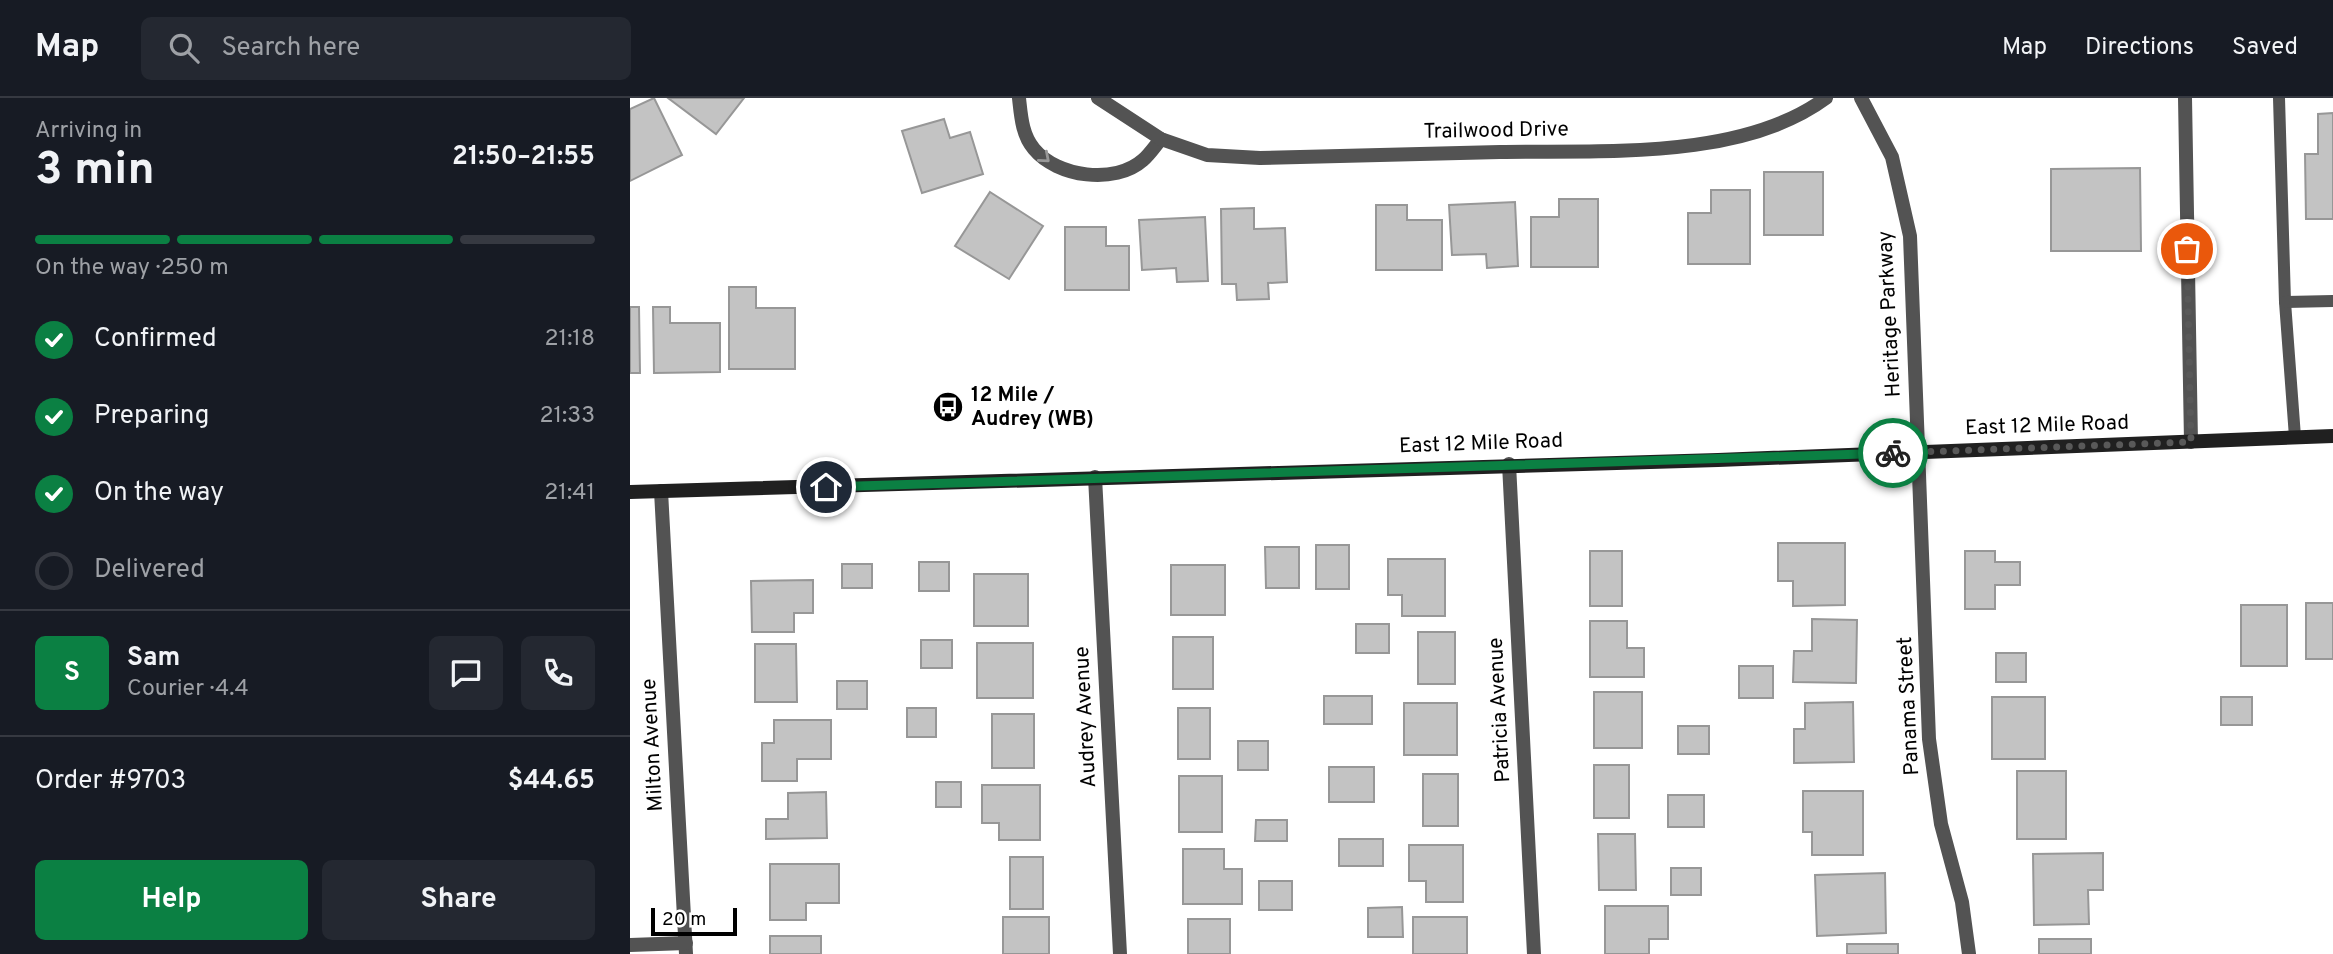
<!DOCTYPE html>
<html lang="en">
<head>
<meta charset="utf-8">
<style>
  :root { --surface:#171b24; --page:#242831; --text:#f1f3f6; --muted:#9ea1a6; --line:#363941; --accent:#0b8043 }
  body { margin:0; font-family:Overpass,sans-serif; background:var(--page); color:var(--text); height:100vh; display:flex; flex-direction:column; font-size:26px; white-space:nowrap }
  * { box-sizing:border-box; margin:0 }
  p { font-size:23px; color:var(--muted) }
  .icon { flex:none; width:38px; height:38px; fill:none; stroke:currentColor; stroke-width:2; stroke-linecap:round; stroke-linejoin:round }
  .map { position:relative; flex:1; overflow:hidden }
  .sheet { display:flex; flex-direction:column; background:var(--surface); width:630px }
  .sheet>* { flex:none }
  .scale { position:absolute; left:21px; bottom:18px; width:86px; box-sizing:border-box; padding-left:7px; border:4px solid #000; border-top:0; font-size:19px; line-height:24px; white-space:nowrap; color:#000; -webkit-text-stroke:5px #fff; paint-order:stroke }
  .pin { position:absolute; display:grid; place-items:center; width:60px; height:60px; color:#fff; margin:-30px; border:4px solid #fff; border-radius:50%; box-shadow:0 2px 7px #0007 }
  .courier { position:absolute; display:grid; place-items:center; width:70px; height:70px; margin:-35px; border:5px solid #0b8043; border-radius:50%; background:#fff; color:#222; box-shadow:0 2px 9px #0007 }
  .headline em { font-style:normal; font-weight:700 }
  .headline div { display:flex; flex-direction:column-reverse }
  .headline { display:flex; align-items:center; justify-content:space-between; height:119px; padding:0 35px }
  h1 { font-size:46px; font-weight:700; line-height:52px }
  .bar { display:grid; grid-template-columns:repeat(4,1fr); gap:10px 7px; align-content:center; height:84px; padding:0 35px }
  .bar i { height:9px; border-radius:5px; background:var(--line) }
  .bar .active { background:var(--accent) }
  .bar p { grid-column:span 4 }
  .line { display:flex; align-items:center; gap:18px; padding:0 35px; border-top:2px solid var(--line) }
  .line div { flex:1 }
  .round { display:grid; place-items:center; flex:none; width:74px; height:74px; border-radius:10px; background:var(--page) }
  ol { padding:0 35px; list-style:none }
  li { display:flex; align-items:center; gap:21px; height:77px }
  li p { margin-inline-start:auto }
  li .icon { padding:7px; border-radius:50%; background:var(--accent); color:#fff; stroke-width:4 }
  li:last-child { color:var(--muted) }
  li i { width:38px; height:38px; border:4px solid var(--line); border-radius:50% }
  .action { display:flex; gap:14px; margin-top:auto; padding:14px 35px }
  .action a { flex:1; height:80px; border-radius:10px; background:var(--accent); color:#fff; font-size:28px; font-weight:700; line-height:80px; text-align:center }
  .action a+a { background:var(--page); color:var(--text) }
  header { display:flex; align-items:center; gap:42px; box-sizing:border-box; height:98px; padding:0 35px; background:var(--surface); border-bottom:2px solid var(--line) }
  header strong { font-size:33px }
  nav { display:flex; gap:38px; margin-inline-start:auto; font-size:24px }
  .search { width:490px; height:63px; background:var(--page); display:flex; align-items:center; gap:18px; box-sizing:border-box; padding:0 24px; border-radius:10px; color:var(--muted); font-size:26px }
  main { display:flex; flex:1; min-height:0 }
  .map>svg:first-child { display:block }
  .building { fill:#c3c3c3; stroke:#979797; stroke-width:2 }
  .lines { fill:none; stroke-linecap:round; stroke-linejoin:round }
  .lane { stroke:#535353; stroke-width:12 }
  .street { stroke:#535353; stroke-width:14 }
  .secondary { stroke:#202020; stroke-width:14 }
  .oneway { stroke:#989898 }
  .done { stroke:#595959; stroke-width:7; stroke-dasharray:0 12.6 }
  .route { stroke:#0b8043; stroke-width:9 }
  .labels { text-anchor:middle; dominant-baseline:central; stroke-width:6; stroke-linejoin:round; paint-order:stroke }
  .street-label { font-size:21px; fill:#000; stroke:#fff }
  .poi-label { font-size:21px; font-weight:bold; fill:#000; stroke:#fff; text-anchor:start }
</style>
</head>
<body>
<header>
<strong>Map</strong>
<div class="search"><svg class="icon" aria-label="search" viewBox="0 0 24 24"><circle cx="10" cy="10" r="6"/><path d="M15 15l6 6"/></svg>Search here</div>
<nav><a>Map</a><a>Directions</a><a>Saved</a></nav>
</header>
<main>
<section class="sheet">
<div class="headline"><div><h1>3 min</h1><p>Arriving in</p></div><em>21:50–21:55</em></div>
<div class="bar"><i class="active"></i><i class="active"></i><i class="active"></i><i></i><p>On the way · 250 m</p></div>
<ol>
<li><svg class="icon" aria-label="check" viewBox="0 0 24 24"><path d="M5 12l5 5 9-10"/></svg>Confirmed<p>21:18</p></li>
<li><svg class="icon" aria-label="check" viewBox="0 0 24 24"><path d="M5 12l5 5 9-10"/></svg>Preparing<p>21:33</p></li>
<li><svg class="icon" aria-label="check" viewBox="0 0 24 24"><path d="M5 12l5 5 9-10"/></svg>On the way<p>21:41</p></li>
<li><i></i>Delivered</li>
</ol>
<div class="line" style="height:126px"><b class="round" style="background:var(--accent);color:#fff">S</b><div><b>Sam</b><p>Courier · 4.4</p></div><a class="round"><svg class="icon" aria-label="chat" viewBox="0 0 24 24"><path d="M4 5h16v11H9l-5 4z"/></svg></a><a class="round"><svg class="icon" aria-label="phone" viewBox="0 0 24 24"><path d="M5 4h4l2 5-3 2q2 4 5 5l2-3 5 2v4C11 20 4 13 5 4z"/></svg></a></div>
<div class="line" style="height:91px"><div>Order #9703</div><b>$44.65</b></div>
<div class="action"><a>Help</a><a>Share</a></div>
</section>
<div class="map">
<svg width="1703" height="856" viewBox="0 0 1703 856">
  <rect width="100%" height="100%" fill="#fff"/>
  <!-- building -->
  <g class="building">
    <path d="M24,0l28,57 -52,26v-72z"/>
    <path d="M38,0h76l-28,36z"/>
    <path d="M1703,15v106h-27l-1,-65h13v-40z"/>
    <path d="M314,21l6,19 20,-6 13,42 -61,19 -20,-62z"/>
    <path d="M1510,70l1,83h-90v-82z"/>
    <rect x="1134" y="74" width="59" height="63"/>
    <path d="M1081,92h39v74h-62v-51h23z"/>
    <path d="M360,94l53,34 -34,53 -54,-33z"/>
    <path d="M929,101h39v68h-67v-50h28z"/>
    <path d="M885,104l3,64 -31,2 -1,-14 -34,1 -3,-50z"/>
    <path d="M746,107h31v15h35v50h-66z"/>
    <path d="M624,110v21l31,-1 2,54 -19,1 1,16 -32,1 -1,-16h-14l-1,-75z"/>
    <path d="M575,119l3,64 -31,1 -1,-14 -34,2 -3,-50z"/>
    <path d="M435,129h41v19h23v44h-64z"/>
    <path d="M99,189h27v21h39v61h-66z"/>
    <path d="M0,209h9l1,66h-10z"/>
    <path d="M23,209h17v16h50v49l-66,1z"/>
    <path d="M1148,445h67v62l-52,1v-25h-15z"/>
    <rect x="686" y="447" width="33" height="44"/>
    <path d="M635,449h34v41h-33z"/>
    <rect x="960" y="453" width="32" height="55"/>
    <path d="M1335,453h30v11h25v23h-25v24h-30z"/>
    <path d="M758,461h57v57h-43v-21h-14z"/>
    <rect x="289" y="464" width="30" height="29"/>
    <rect x="212" y="466" width="30" height="24"/>
    <rect x="541" y="467" width="54" height="50"/>
    <rect x="344" y="476" width="54" height="52"/>
    <path d="M183,482v33h-19v19h-42l-1,-51z"/>
    <rect x="1676" y="505" width="27" height="56"/>
    <rect x="1611" y="507" width="46" height="61"/>
    <path d="M1182,521l45,1 -1,63 -63,-1 1,-31h18z"/>
    <path d="M960,523h37v27h17v29h-54z"/>
    <rect x="726" y="526" width="33" height="29"/>
    <rect x="788" y="534" width="37" height="52"/>
    <rect x="543" y="539" width="40" height="52"/>
    <rect x="291" y="542" width="31" height="28"/>
    <rect x="347" y="545" width="56" height="55"/>
    <path d="M125,546h41l1,58h-42z"/>
    <rect x="1366" y="555" width="30" height="29"/>
    <rect x="1109" y="568" width="34" height="32"/>
    <rect x="207" y="583" width="30" height="28"/>
    <rect x="964" y="594" width="48" height="56"/>
    <rect x="694" y="598" width="48" height="28"/>
    <rect x="1362" y="599" width="53" height="62"/>
    <rect x="1591" y="599" width="31" height="28"/>
    <path d="M1223,604l1,60 -60,1v-34h11v-26z"/>
    <rect x="774" y="605" width="53" height="52"/>
    <rect x="277" y="610" width="29" height="29"/>
    <rect x="548" y="610" width="32" height="51"/>
    <rect x="362" y="616" width="42" height="54"/>
    <path d="M144,622h57v39h-34v22h-35v-38h12z"/>
    <rect x="1048" y="628" width="31" height="28"/>
    <rect x="608" y="643" width="30" height="29"/>
    <rect x="964" y="667" width="35" height="53"/>
    <rect x="699" y="669" width="45" height="35"/>
    <rect x="1387" y="673" width="49" height="68"/>
    <rect x="793" y="676" width="35" height="52"/>
    <rect x="549" y="678" width="43" height="56"/>
    <rect x="306" y="684" width="25" height="25"/>
    <path d="M352,687h58v55h-41v-17h-17z"/>
    <path d="M1173,693h60v64h-51v-23h-9z"/>
    <path d="M196,694l1,46 -61,1v-20h22v-26z"/>
    <rect x="1038" y="697" width="36" height="32"/>
    <path d="M626,722h31v21h-32z"/>
    <path d="M968,736h37l1,56h-37z"/>
    <rect x="709" y="741" width="44" height="27"/>
    <path d="M779,747h54v57h-37v-21h-17z"/>
    <path d="M553,751h41v20h18v35h-59z"/>
    <path d="M1473,755v37h-15l1,34 -55,1 -1,-71z"/>
    <rect x="380" y="759" width="33" height="52"/>
    <path d="M140,766h69v39h-33v17h-36z"/>
    <rect x="1041" y="770" width="30" height="27"/>
    <path d="M1255,775l1,60 -69,3 -2,-61z"/>
    <rect x="629" y="783" width="33" height="29"/>
    <path d="M975,808h63v33h-19v15h-44z"/>
    <path d="M772,809l1,30h-35v-29z"/>
    <rect x="373" y="819" width="46" height="37"/>
    <rect x="783" y="819" width="54" height="37"/>
    <rect x="558" y="821" width="42" height="35"/>
    <rect x="140" y="838" width="51" height="18"/>
    <rect x="1409" y="841" width="52" height="15"/>
    <rect x="1217" y="846" width="51" height="10"/>
  </g>
  <g class="lines">
    <!-- lane -->
    <g class="lane">
      <path d="M1649,0l6,204 10,135"/>
      <path d="M1655,204l48,-1"/>
    </g>
    <!-- street -->
    <g class="street">
      <path d="M389,0c2,18 3,37 15,51 23,28 81,36 109,11 7,-6 12,-14 18,-21"/>
      <path d="M468,0l63,41 46,16 53,3c80,-2 160,-4 240,-6 100,-2 241,9 326,-54"/>
      <path d="M1231,0l31,59 18,79 19,503 12,85 21,78 7,52"/>
      <path d="M1555,0l6,344"/>
      <path d="M879,366l25,490"/>
      <path d="M465,379l25,477"/>
      <path d="M31,393l25,463"/>
      <path d="M0,847l56,-2"/>
    </g>
    <!-- secondary -->
    <path class="secondary" d="M0,394l1088,-32 615,-24"/>
  </g>
  <!-- one-way arrows -->
  <defs><path id="oneway-chevron" d="M-2-3.5L2.5 0L-2 3.5" fill="none" stroke-width="1.6" stroke-linecap="round" stroke-linejoin="round" transform="scale(1.75)"/></defs>
  <use class="oneway" href="#oneway-chevron" transform="translate(415 60) rotate(41)"/>
  <g class="lines">
    <!-- done -->
    <path class="done" d="M1263,355l298,-11 -4,-193"/>
    <!-- route -->
    <path class="route" d="M196,389l1067,-34"/>
  </g>
  <!-- icons -->
  <defs>
    <g id="bus-disc" transform="scale(1.575)"><circle r="9.5" fill="#000" stroke="#fff"/><path d="M-5-6H5V4H4V6H2V4H-2V6H-4V4H-5ZM-3.5-4V0h7V-4ZM-3.5 1.2v1.5H-2V1.2ZM2 1.2v1.5H3.5V1.2Z" fill="#fff"/></g>
  </defs>
  <g fill-rule="evenodd">
    <use href="#bus-disc" x="318" y="309"/>
  </g>
  <g class="labels">
    <!-- street labels -->
    <g class="street-label">
      <text transform="translate(866 33) rotate(-1)">Trailwood Drive</text>
      <text transform="translate(1260 216) rotate(-93)">Heritage Parkway</text>
      <text transform="translate(1417 328) rotate(-2)">East 12 Mile Road</text>
      <text transform="translate(851 346) rotate(-2)">East 12 Mile Road</text>
      <text transform="translate(1279 608) rotate(-93)">Panama Street</text>
      <text transform="translate(870 612) rotate(-93)">Patricia Avenue</text>
      <text transform="translate(456 619) rotate(-93)">Audrey Avenue</text>
      <text transform="translate(23 647) rotate(-93)">Milton Avenue</text>
    </g>
    <!-- poi labels -->
    <g class="poi-label">
      <text x="341" y="297">12 Mile /<tspan x="341" dy="24">Audrey (WB)</tspan></text>
    </g>
  </g>
</svg>
<div class="scale">20 m</div>
<div class="pin" style="left:1557px;top:151px;background:#ea580c"><svg class="icon" aria-label="bag" viewBox="0 0 24 24"><path d="M5 8h14l-1 12H6zM9 8a3 3 0 0 1 6 0"/></svg></div>
<div class="pin" style="left:196px;top:389px;background:#1f2937"><svg class="icon" aria-label="home" viewBox="0 0 24 24"><path d="M3 11l9-7 9 7M6 9v11h12V9"/></svg></div>
<div class="courier" style="left:1263px;top:355px"><svg class="icon" aria-label="bike" viewBox="0 0 24 24"><circle cx="6" cy="16" r="4"/><circle cx="18" cy="16" r="4"/><path d="M6 16l4-8h5l3 8M10 8l3 8H6M13 5h3"/></svg></div>
</div>
</main>
</body>
</html>
